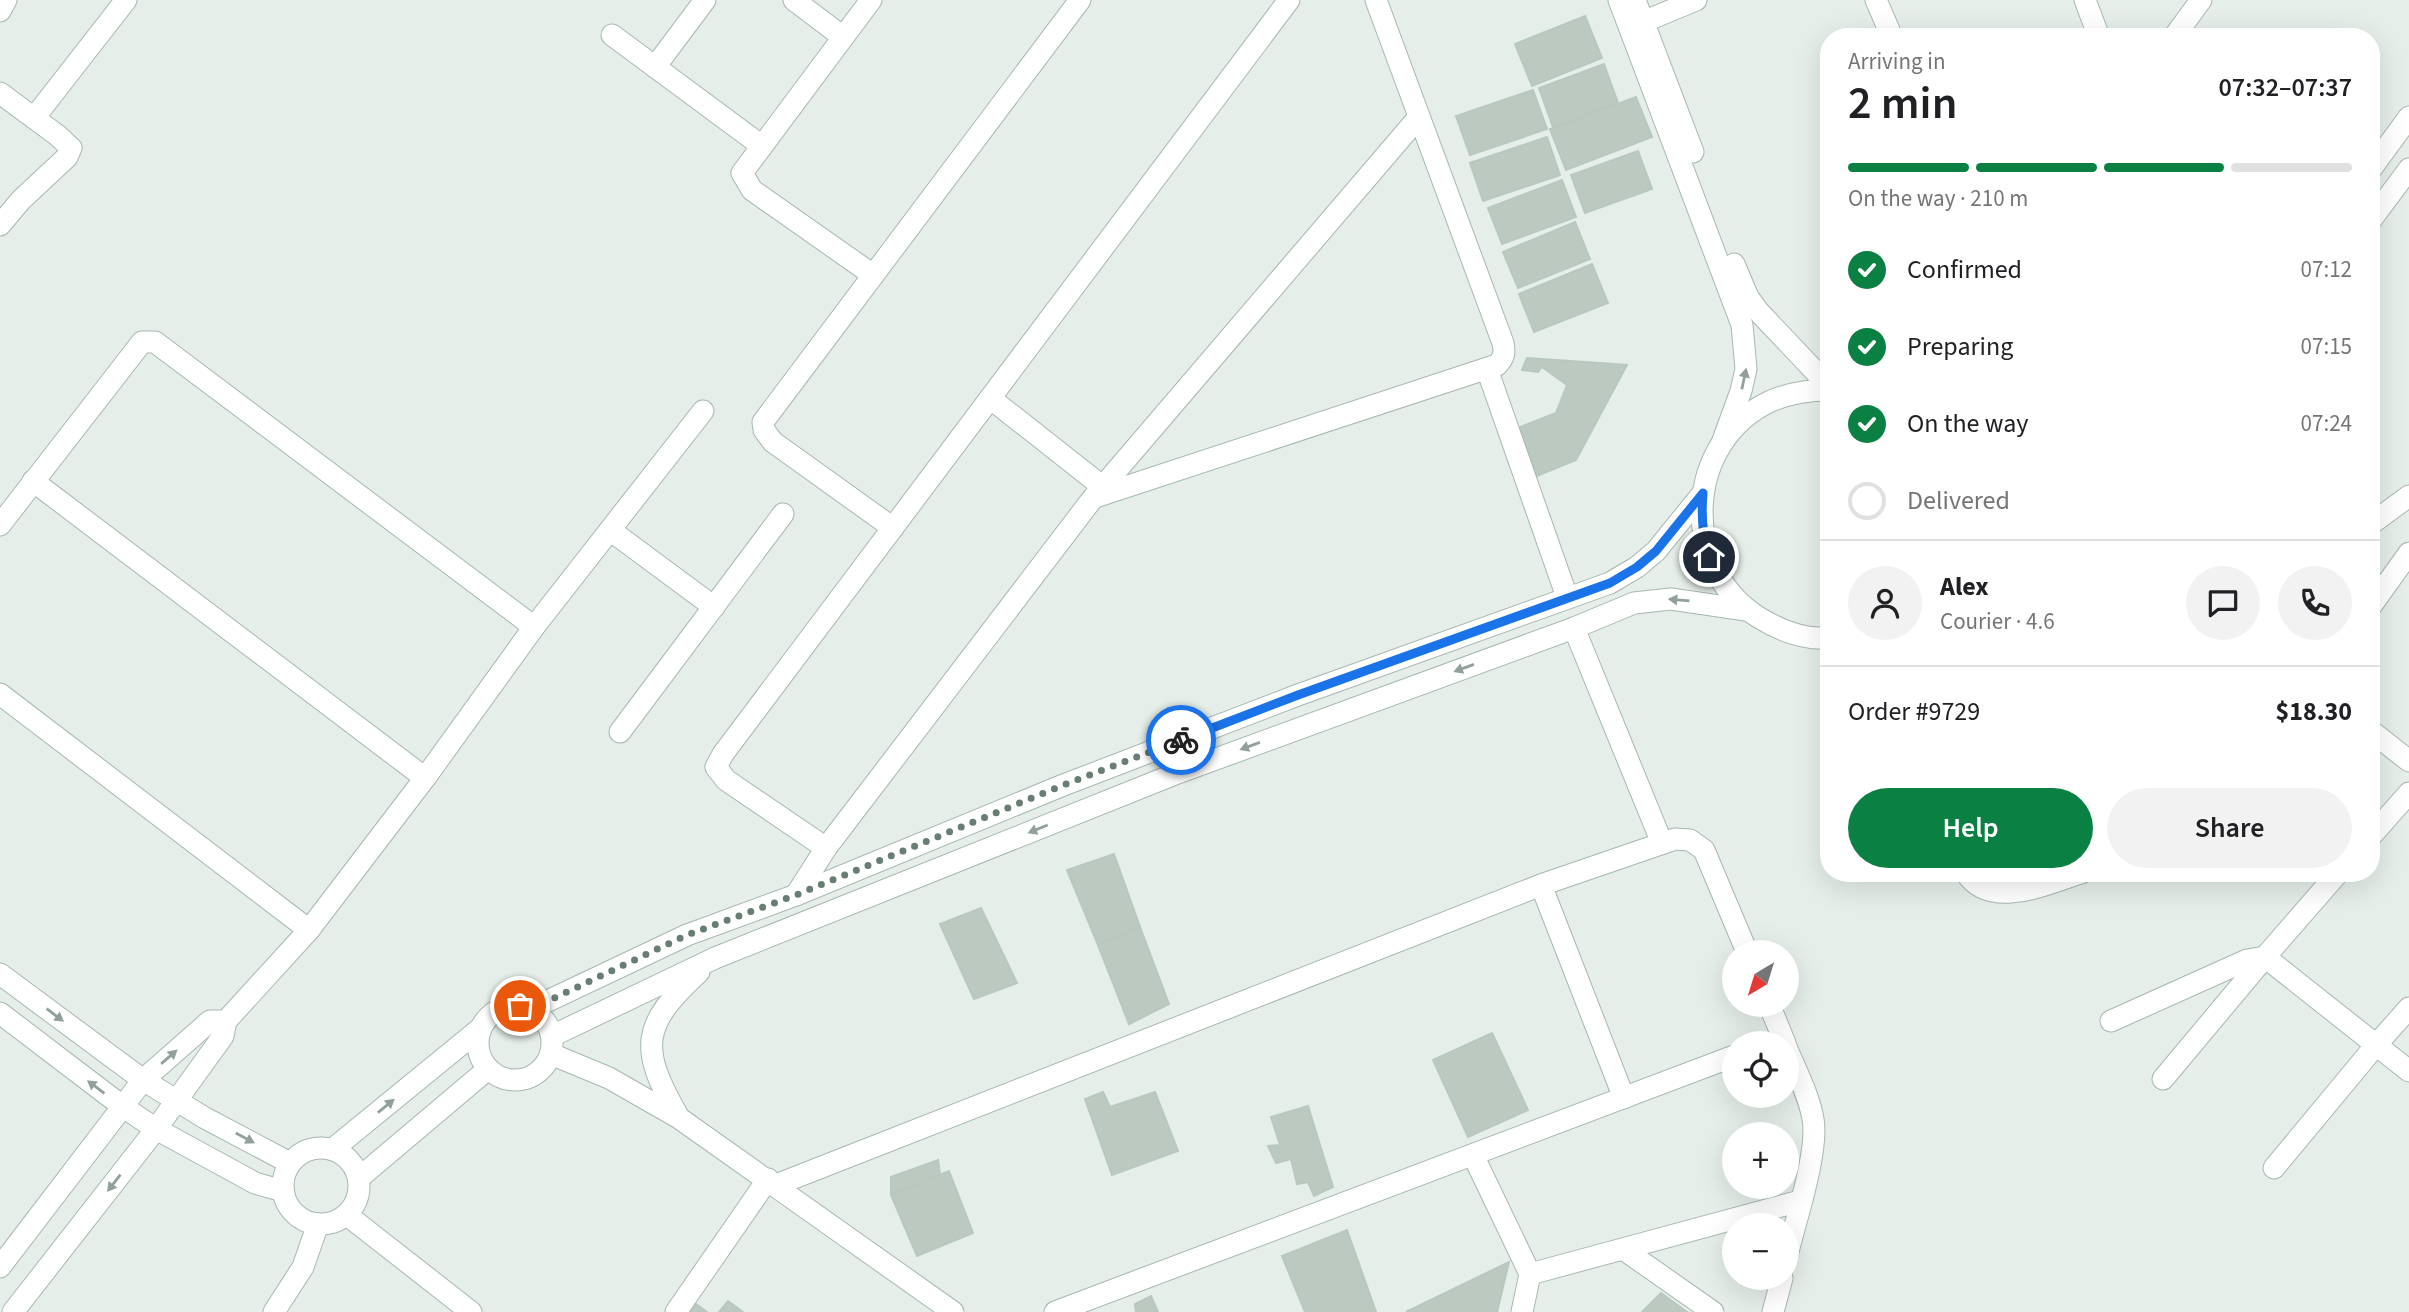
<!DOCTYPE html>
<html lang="en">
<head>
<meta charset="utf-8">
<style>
  :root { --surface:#fff; --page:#f2f2f2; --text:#202124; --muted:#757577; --line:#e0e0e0; --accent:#0b8043 }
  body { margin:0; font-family:"Source Sans 3",sans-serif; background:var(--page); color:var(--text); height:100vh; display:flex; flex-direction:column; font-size:26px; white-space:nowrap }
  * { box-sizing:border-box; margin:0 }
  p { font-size:23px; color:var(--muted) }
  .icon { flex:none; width:38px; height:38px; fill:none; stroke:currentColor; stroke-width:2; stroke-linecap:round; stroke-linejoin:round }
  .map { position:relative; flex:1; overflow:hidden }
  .details { position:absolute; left:1820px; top:28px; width:560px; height:854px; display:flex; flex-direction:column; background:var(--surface); border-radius:28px; box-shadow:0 7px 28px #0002 }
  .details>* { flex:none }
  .needle { width:46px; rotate:218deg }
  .buttons { position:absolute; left:1722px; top:940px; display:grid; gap:14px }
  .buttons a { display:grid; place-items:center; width:77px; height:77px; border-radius:50%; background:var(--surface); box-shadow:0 7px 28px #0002; font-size:35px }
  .pin { position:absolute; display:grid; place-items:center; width:60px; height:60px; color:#fff; margin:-30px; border:4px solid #fff; border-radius:50%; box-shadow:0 2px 7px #0007 }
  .courier { position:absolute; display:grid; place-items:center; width:70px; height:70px; margin:-35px; border:5px solid #1a73e8; border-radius:50%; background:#fff; color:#222; box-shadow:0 2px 9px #0007 }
  .summary em { font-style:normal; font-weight:600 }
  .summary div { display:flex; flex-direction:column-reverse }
  .summary { display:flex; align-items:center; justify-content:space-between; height:119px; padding:0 28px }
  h1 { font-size:46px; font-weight:600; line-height:52px }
  .bar { display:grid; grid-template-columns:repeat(4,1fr); gap:10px 7px; align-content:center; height:84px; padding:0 28px }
  .bar i { height:9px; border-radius:5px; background:var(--line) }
  .bar .on { background:var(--accent) }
  .bar p { grid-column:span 4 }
  .line { display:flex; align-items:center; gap:18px; padding:0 28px; border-top:2px solid var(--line) }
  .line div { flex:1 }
  .round { display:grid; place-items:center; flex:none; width:74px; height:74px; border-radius:37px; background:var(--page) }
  ol { padding:0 28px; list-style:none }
  li { display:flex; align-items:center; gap:21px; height:77px }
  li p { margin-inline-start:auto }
  li .icon { padding:7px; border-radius:50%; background:var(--accent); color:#fff; stroke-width:4 }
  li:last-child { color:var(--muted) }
  li i { width:38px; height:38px; border:4px solid var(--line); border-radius:50% }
  .action { display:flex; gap:14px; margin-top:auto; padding:14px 28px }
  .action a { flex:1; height:80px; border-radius:42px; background:var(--accent); color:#fff; font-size:28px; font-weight:600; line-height:80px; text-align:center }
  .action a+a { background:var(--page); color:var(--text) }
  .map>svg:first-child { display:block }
  .building { fill:#bbc9c1; stroke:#b8c8bf; stroke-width:2 }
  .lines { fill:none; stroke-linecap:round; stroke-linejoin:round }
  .minor-casing { stroke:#a7b7af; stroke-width:23 }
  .minor { stroke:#fff; stroke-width:21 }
  .oneway { fill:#92a09a }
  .done { stroke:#687e73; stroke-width:7; stroke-dasharray:0 12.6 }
  .route { stroke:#1a73e8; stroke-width:9 }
</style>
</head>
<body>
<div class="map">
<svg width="2409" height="1312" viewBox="0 0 2409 1312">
  <rect width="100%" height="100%" fill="#e5eee9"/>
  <!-- building -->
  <g class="building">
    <path d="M1585,16l17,42 -70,28 -17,-42z"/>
    <path d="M1604,64l14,39 -65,24 -14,-39z"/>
    <path d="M1533,90l14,39 -77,26 -14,-39z"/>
    <path d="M1636,97l16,40 -86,33 -16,-41z"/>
    <path d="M1547,137l13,38 -77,26 -13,-38z"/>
    <path d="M1638,151l14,38 -67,24 -14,-38z"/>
    <path d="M1562,180l14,37 -74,27 -14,-36z"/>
    <path d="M1575,222l15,37 -72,29 -15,-36z"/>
    <path d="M1592,264l16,39 -74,29 -15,-38z"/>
    <path d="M1527,358l100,7 -51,95 -44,18 -19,-48 43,-17 11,-28 -25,-18 -4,5 -16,-2z"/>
    <path d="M1114,854l26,73 -42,18 -31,-75z"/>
    <path d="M981,908l36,75 -43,16 -34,-75z"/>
    <path d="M1140,927l29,77 -40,20 -31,-79z"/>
    <path d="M1492,1033l36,77 -60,27 -35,-77z"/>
    <path d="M1103,1092l7,15 45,-15 23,59 -66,24 -27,-76z"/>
    <path d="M1308,1106l25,81 -19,9 -6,-14 -11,2 -6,-25 -15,4 -8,-17 12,-1 -9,-28z"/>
    <path d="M938,1160l2,14 -49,21v-18z"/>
    <path d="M949,1171l24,62 -56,23 -26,-61z"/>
    <path d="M1347,1230l29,82h-71l-23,-56z"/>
    <path d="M1509,1262l-12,50h-91z"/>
    <path d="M1661,1293l26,19h-45z"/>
    <path d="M1151,1296l7,16h-22l-1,-8z"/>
    <path d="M728,1301l15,11h-24z"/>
    <path d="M696,1304l11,8h-16z"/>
  </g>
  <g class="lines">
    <!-- minor casing -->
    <g class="minor-casing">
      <g id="minor">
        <path d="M794,0l49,37"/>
        <path d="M871,0l-129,173 10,17 121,85"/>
        <path d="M1619,0l123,325 4,44 -5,22 -19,52"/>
        <path d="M1635,0l58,152"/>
        <path d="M1876,0l16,37"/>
        <path d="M2085,0l14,37"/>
        <path d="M0,11l6,-11"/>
        <path d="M1631,27l65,-27"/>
        <path d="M612,35l150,111"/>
        <path d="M2174,37l27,-37"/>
        <path d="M655,67l50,-67"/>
        <path d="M0,93l57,42 14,13 -4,9 -46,43 -21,25"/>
        <path d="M34,118l92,-118"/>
        <path d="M2371,169l38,-52"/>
        <path d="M2371,220l38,-51"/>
        <path d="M1734,264l14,33 10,14 71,75"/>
        <path d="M1487,369l80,228"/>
        <path d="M1829,390c-20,0 -39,3 -58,11 -87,40 -92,166 -13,216 21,13 46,23 71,21"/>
        <path d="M990,398l113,89"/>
        <path d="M33,481l392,297"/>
        <path d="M1095,497l402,-132c7,-7 8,-12 6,-22l-127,-343"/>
        <path d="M2371,524l38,-28"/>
        <path d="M0,525l142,-183h13l379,285"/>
        <path d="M893,528l-120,-86 -9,-12 -1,-8 317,-422"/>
        <path d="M610,530l104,77"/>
        <path d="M2371,606l38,-53"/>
        <path d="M1574,628l88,215"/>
        <path d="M0,694l309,236"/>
        <path d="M2371,731l38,30"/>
        <path d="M620,732l163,-218"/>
        <path d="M2371,836l38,-43"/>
        <path d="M826,848l-100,-68 -10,-13 7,-13 566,-754"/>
        <path d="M1966,873c25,38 82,10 115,0"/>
        <path d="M1541,885l83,213"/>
        <path d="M796,895l30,-47 267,-350 325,-380"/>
        <path d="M0,974l143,106 62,38 85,45"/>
        <path d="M1769,1004l16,39"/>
        <circle cx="515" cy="1043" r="37"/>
        <path d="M531,1009l156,-74 109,-40 265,-109 237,-91 312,-112 27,-16 19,-16 47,-58"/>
        <path d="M0,1013l122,93 34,23 99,54 28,8"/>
        <path d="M2111,1021l136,-61 18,-3 73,-84"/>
        <path d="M552,1036l163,-78 460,-184 399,-146 60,-25 37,-4 75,11"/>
        <path d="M1787,1049c9,22 22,46 26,70 6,32 -18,103 -26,137"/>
        <path d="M551,1054l58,24 70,40 274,194"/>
        <path d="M2163,1079l102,-122 144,114"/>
        <path d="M678,1116c-39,-68 -37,-91 21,-144"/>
        <circle cx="321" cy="1186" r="38"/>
        <path d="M333,1149l148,-121"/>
        <path d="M1473,1155l57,119 -8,38"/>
        <path d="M2274,1168l102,-123 33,-37"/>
        <path d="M359,1178l129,-109"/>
        <path d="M776,1185l765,-300 134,-46 15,1 14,10 43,102"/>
        <path d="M347,1215l124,97"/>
        <path d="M1623,1249l90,63"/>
        <path d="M0,1267l143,-187 67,-59h16"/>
        <path d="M1530,1274l270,-73"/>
        <path d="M13,1312l143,-183 67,-93 3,-15 83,-91 116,-152 109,-151 169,-216"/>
        <path d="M274,1312l29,-45 15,-43"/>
        <path d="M676,1312l92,-133"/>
        <path d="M1055,1312l679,-256"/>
        <path d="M1773,1312l9,-34"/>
      </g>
    </g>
    <!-- minor -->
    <use href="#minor" class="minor"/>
  </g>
  <!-- one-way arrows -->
  <defs><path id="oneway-solid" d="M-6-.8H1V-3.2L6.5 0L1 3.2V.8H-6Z" transform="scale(1.75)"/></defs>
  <g class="oneway">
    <use href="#oneway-solid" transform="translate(1744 379) rotate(-78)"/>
    <use href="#oneway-solid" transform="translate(1679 600) rotate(-175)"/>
    <use href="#oneway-solid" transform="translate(1464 668) rotate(160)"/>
    <use href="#oneway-solid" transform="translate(1250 746) rotate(160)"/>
    <use href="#oneway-solid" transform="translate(1038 829) rotate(158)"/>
    <use href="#oneway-solid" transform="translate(55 1015) rotate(37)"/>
    <use href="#oneway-solid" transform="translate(169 1057) rotate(-41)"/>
    <use href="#oneway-solid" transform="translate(96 1087) rotate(-143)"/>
    <use href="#oneway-solid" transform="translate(386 1106) rotate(-39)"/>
    <use href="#oneway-solid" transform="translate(245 1138) rotate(28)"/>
    <use href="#oneway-solid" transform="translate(114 1183) rotate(128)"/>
  </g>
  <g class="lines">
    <!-- done -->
    <path class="done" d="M520,1006l11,3 156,-74 109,-40 265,-109 120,-46"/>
    <!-- route -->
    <path class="route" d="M1181,740l117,-45 312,-112 27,-16 19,-16 47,-58c-2,23 -1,42 6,64"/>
  </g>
</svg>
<div class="buttons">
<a><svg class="needle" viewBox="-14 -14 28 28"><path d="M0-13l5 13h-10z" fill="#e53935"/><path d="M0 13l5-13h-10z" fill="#757577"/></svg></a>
<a><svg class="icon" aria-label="locate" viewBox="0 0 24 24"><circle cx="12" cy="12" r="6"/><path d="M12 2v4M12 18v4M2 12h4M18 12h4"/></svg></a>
<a>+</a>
<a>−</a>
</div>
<div class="pin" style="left:520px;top:1006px;background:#ea580c"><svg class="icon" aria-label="bag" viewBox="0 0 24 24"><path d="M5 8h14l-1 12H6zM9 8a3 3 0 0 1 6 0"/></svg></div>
<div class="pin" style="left:1709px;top:557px;background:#1f2937"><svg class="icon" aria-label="home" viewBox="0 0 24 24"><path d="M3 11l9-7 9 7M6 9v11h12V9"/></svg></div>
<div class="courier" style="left:1181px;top:740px"><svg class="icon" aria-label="bike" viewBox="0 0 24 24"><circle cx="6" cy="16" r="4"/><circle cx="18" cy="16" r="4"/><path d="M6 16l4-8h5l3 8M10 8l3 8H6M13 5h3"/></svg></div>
<section class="details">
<div class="summary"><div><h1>2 min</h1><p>Arriving in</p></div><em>07:32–07:37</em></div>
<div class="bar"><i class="on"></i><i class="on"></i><i class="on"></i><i></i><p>On the way · 210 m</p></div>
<ol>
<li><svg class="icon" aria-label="check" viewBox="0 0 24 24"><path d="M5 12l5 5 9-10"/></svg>Confirmed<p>07:12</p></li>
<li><svg class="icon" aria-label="check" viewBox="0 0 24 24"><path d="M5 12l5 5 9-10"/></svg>Preparing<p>07:15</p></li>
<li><svg class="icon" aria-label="check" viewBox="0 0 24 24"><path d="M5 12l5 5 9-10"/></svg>On the way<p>07:24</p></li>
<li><i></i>Delivered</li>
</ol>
<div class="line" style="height:126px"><a class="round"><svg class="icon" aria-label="person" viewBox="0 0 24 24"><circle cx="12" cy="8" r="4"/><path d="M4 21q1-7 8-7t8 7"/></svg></a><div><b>Alex</b><p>Courier · 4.6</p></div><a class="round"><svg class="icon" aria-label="chat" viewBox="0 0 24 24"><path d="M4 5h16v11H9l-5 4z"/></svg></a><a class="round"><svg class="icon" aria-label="phone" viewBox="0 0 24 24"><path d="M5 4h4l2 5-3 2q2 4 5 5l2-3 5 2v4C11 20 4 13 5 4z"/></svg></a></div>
<div class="line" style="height:91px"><div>Order #9729</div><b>$18.30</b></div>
<div class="action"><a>Help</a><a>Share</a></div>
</section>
</div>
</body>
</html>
